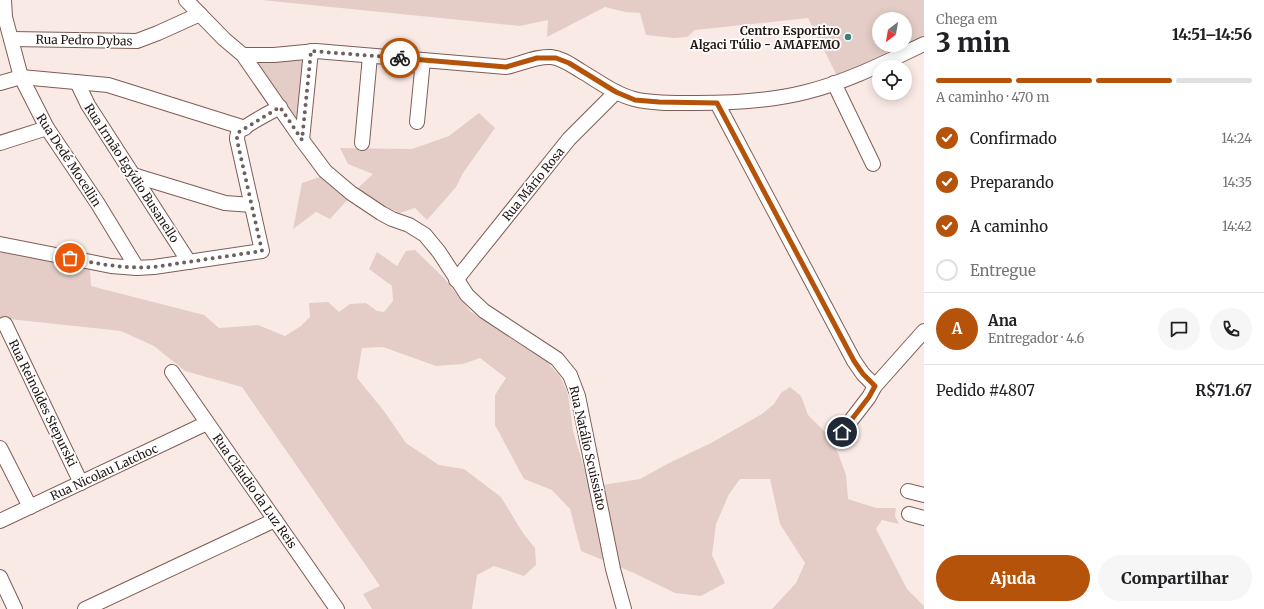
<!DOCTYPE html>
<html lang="pt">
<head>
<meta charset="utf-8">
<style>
  :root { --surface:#fff; --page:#f6f6f6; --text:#202124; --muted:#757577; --line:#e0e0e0; --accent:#b45309 }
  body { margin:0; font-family:Merriweather,serif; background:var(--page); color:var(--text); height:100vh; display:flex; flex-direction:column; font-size:15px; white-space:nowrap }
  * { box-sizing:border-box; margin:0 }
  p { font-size:13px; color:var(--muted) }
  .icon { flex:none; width:22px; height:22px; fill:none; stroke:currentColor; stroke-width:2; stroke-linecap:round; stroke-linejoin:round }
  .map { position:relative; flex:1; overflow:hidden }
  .drawer { display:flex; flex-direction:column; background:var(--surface); width:340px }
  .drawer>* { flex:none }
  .needle { width:26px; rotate:211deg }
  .controls { position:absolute; left:872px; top:12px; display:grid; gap:8px }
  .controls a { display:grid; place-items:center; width:40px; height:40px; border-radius:50%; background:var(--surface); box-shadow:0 2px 10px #0003; font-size:20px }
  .pin { position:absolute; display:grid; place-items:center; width:34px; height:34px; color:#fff; margin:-17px; border:2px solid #fff; border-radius:50%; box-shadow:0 1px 4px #0007 }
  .courier { position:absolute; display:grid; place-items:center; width:40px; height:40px; margin:-20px; border:3px solid #b45309; border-radius:50%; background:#fff; color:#222; box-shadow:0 1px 5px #0007 }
  .head em { font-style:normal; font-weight:800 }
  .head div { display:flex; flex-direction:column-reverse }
  .head { display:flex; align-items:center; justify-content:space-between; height:68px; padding:0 12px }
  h1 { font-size:26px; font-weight:800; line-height:30px }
  .bar { display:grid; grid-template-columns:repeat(4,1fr); gap:6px 4px; align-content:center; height:48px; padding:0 12px }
  .bar i { height:5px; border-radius:3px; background:var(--line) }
  .bar .on { background:var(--accent) }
  .bar p { grid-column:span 4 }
  .line { display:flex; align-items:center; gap:10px; padding:0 12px; border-top:1px solid var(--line) }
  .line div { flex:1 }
  .round { display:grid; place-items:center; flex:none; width:42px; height:42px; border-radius:21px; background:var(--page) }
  ol { padding:0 12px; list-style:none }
  li { display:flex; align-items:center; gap:12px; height:44px }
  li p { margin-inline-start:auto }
  li .icon { padding:4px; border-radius:50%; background:var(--accent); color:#fff; stroke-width:4 }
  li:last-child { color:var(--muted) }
  li i { width:22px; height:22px; border:2px solid var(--line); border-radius:50% }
  .action { display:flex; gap:8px; margin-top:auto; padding:8px 12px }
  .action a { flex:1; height:46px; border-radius:24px; background:var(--accent); color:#fff; font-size:16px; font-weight:800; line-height:46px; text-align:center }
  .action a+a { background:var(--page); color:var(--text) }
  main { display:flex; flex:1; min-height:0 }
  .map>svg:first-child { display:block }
  .green { fill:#e4cdc7 }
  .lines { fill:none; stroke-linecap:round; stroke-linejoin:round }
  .minor-casing { stroke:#7e5d55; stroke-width:16 }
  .minor { stroke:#fff; stroke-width:14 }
  .done { stroke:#6e605c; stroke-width:4; stroke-dasharray:0 7.2 }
  .route { stroke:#b45309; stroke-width:5 }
  .poi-dot { fill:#3b8077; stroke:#fff; stroke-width:1.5 }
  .labels { text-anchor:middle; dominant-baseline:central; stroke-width:3.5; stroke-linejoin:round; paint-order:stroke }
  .poi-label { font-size:12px; font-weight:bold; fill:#221512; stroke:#fff; text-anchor:end }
  .street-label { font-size:12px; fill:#221512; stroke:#fff }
</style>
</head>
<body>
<main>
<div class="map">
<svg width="924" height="609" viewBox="0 0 924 609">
  <rect width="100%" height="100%" fill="#faeae6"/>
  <!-- green -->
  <g class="green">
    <path d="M261,0h663v35l-19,9v-25h-26v26h23l-65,31 -29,-58 -113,12 -8,7 -13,1 -28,-3 -6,-22 -15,-1 -20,-5 -58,30 1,-17 -28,6z"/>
    <path d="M303,60l-5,64 -44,-62z"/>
    <path d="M479,113l16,15 -32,45 -7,14 -29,33 -12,-12 -15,5 -37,-17 -5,-8 15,-14 -25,-10 -8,-16 72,1 37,-13z"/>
    <path d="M323,176l27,21 -20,22 -14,-7 -23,17 9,-46z"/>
    <path d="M415,250l30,29 25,32 77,51 13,14 8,18 5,37 16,54h14l37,-6 29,-16 42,-20 51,-29 12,-10 7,-11 9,-6 11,9 7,19 20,20 10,18 8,22 2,24 28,9h20l-1,8 4,8 -17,-4 -6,9 31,60 17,17v3h-152l24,-26 9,-20 -25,-39 -10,-45h-30l-11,15 -13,30 -4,31 13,28 -24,13 -26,-3 -41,-20 -53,-22 -11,-42 -18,-19 -28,-11 -29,-54v-30l11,-17 -26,-20 -17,6 -27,2 -53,-19 -21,1 -5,30 27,33 22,32 33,22 25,4 37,28 22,36 12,15 1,17 -12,11 -30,-10 -17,9 -5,34h-100l-9,-15 17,-8 -138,-199 -57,-16 -31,-25 -33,-15 -121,-13v-66l29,5 61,13 1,16 113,29 15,13 39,-3 27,11 16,-10 9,-9 -1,-14 19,-1 11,10 11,-8 16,-1 11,8 7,1 9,-11 -1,-15 -23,-17 8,-17 20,14 9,-15z"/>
  </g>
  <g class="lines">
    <!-- minor casing -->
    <g class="minor-casing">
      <g id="minor">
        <path d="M4,0l1,17 16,60 26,51 51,76 39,64"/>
        <path d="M186,0l38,39 19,16 59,85 23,31 26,22 30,20 11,6 17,6 16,10 14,17 28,43 17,16 73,48 13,16 8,21 35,173 11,40"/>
        <path d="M11,39l126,2 21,-8 42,-19"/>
        <path d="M243,55h31l42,-4 190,16c15,-3 29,-11 45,-10 11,1 20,8 30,14 17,10 34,23 53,28 20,5 43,4 63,4 37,0 74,-2 109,-11 41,-10 80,-30 118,-48"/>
        <path d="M77,82l11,23 101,157"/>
        <path d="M0,83l21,-6 87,8 137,43"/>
        <path d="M834,83l39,81"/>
        <path d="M717,103l137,258 9,13 12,12"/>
        <path d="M417,122l6,-62"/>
        <path d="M302,140l9,-89"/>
        <path d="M0,143l47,-15"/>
        <path d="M362,143l8,-87"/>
        <path d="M133,175l92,28 27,2"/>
        <path d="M0,244l111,22 26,2 17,-1 108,-16 -25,-112c0,-2 0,-3 1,-6 5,-7 33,-21 42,-26"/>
        <path d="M456,280l113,-141 47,-47"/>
        <path d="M5,324l76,159"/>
        <path d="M172,372l165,237"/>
        <path d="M842,432l27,-35 6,-11 49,-55"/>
        <path d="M0,448l30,59"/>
        <path d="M908,491l16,4"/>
        <path d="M909,514l15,4"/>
        <path d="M0,521l207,-98"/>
        <path d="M0,577l15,32"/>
        <path d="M85,609l190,-89"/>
      </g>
    </g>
    <!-- minor -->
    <use href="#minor" class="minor"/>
  </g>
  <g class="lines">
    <!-- done -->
    <path class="done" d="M70,258c28,6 55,11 84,9l108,-16 -25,-111v-5l2,-3 41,-25 22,33 9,-89 89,7"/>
    <!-- route -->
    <path class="route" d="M400,58l106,9 31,-9h19l13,5 47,29 19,8 24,2 58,1 137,258 9,13 12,12 -6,11 -27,35"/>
  </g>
  <!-- markers -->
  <circle class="poi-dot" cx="848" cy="37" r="4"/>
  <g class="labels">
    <!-- poi labels -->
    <g class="poi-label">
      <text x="840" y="30">Centro Esportivo<tspan x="840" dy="14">Algaci Túlio - AMAFEMO</tspan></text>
    </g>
    <!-- street labels -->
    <g class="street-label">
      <text transform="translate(84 40) rotate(1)">Rua Pedro Dybas</text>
      <text transform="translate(69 160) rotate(57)">Rua Dedé Mocellin</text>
      <text transform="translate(132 173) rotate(57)">Rua Irmão Egýdio Busanello</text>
      <text transform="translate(533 184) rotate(-51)">Rua Mário Rosa</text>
      <text transform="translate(43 403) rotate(64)">Rua Reinoldes Stepurski</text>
      <text transform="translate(588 448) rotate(77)">Rua Natálio Scuissiato</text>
      <text transform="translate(104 472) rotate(-25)">Rua Nicolau Latchoc</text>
      <text transform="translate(255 491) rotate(55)">Rua Cláudio da Luz Reis</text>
    </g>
  </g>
</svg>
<div class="controls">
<a><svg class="needle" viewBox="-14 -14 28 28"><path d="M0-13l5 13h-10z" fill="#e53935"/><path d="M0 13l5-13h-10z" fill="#757577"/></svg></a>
<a><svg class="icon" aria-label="locate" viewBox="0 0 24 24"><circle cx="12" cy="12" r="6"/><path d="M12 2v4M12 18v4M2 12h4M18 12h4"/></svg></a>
</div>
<div class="pin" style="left:70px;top:258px;background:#ea580c"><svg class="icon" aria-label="bag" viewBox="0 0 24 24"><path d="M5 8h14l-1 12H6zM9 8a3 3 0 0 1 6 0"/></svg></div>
<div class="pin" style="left:842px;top:432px;background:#1f2937"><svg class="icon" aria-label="home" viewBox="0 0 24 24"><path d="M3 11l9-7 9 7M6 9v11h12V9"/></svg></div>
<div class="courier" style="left:400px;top:58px"><svg class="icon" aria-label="bike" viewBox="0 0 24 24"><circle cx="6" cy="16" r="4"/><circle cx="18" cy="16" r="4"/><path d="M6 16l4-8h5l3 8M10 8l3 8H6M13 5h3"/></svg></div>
</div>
<section class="drawer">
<div class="head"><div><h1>3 min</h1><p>Chega em</p></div><em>14:51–14:56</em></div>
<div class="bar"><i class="on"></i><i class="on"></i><i class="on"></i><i></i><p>A caminho · 470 m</p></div>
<ol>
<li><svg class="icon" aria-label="check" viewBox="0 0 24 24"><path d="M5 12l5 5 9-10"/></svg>Confirmado<p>14:24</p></li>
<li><svg class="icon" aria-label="check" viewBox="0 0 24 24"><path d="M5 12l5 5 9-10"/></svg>Preparando<p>14:35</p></li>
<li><svg class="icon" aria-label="check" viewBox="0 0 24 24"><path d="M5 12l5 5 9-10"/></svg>A caminho<p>14:42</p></li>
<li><i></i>Entregue</li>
</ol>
<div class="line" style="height:72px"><b class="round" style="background:var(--accent);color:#fff">A</b><div><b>Ana</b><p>Entregador · 4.6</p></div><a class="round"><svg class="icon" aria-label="chat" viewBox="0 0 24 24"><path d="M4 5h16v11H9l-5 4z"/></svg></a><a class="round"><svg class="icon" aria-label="phone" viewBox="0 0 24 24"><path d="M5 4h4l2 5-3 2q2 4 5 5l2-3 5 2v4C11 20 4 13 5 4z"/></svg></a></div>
<div class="line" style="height:52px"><div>Pedido #4807</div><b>R$71.67</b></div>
<div class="action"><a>Ajuda</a><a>Compartilhar</a></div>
</section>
</main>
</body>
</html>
